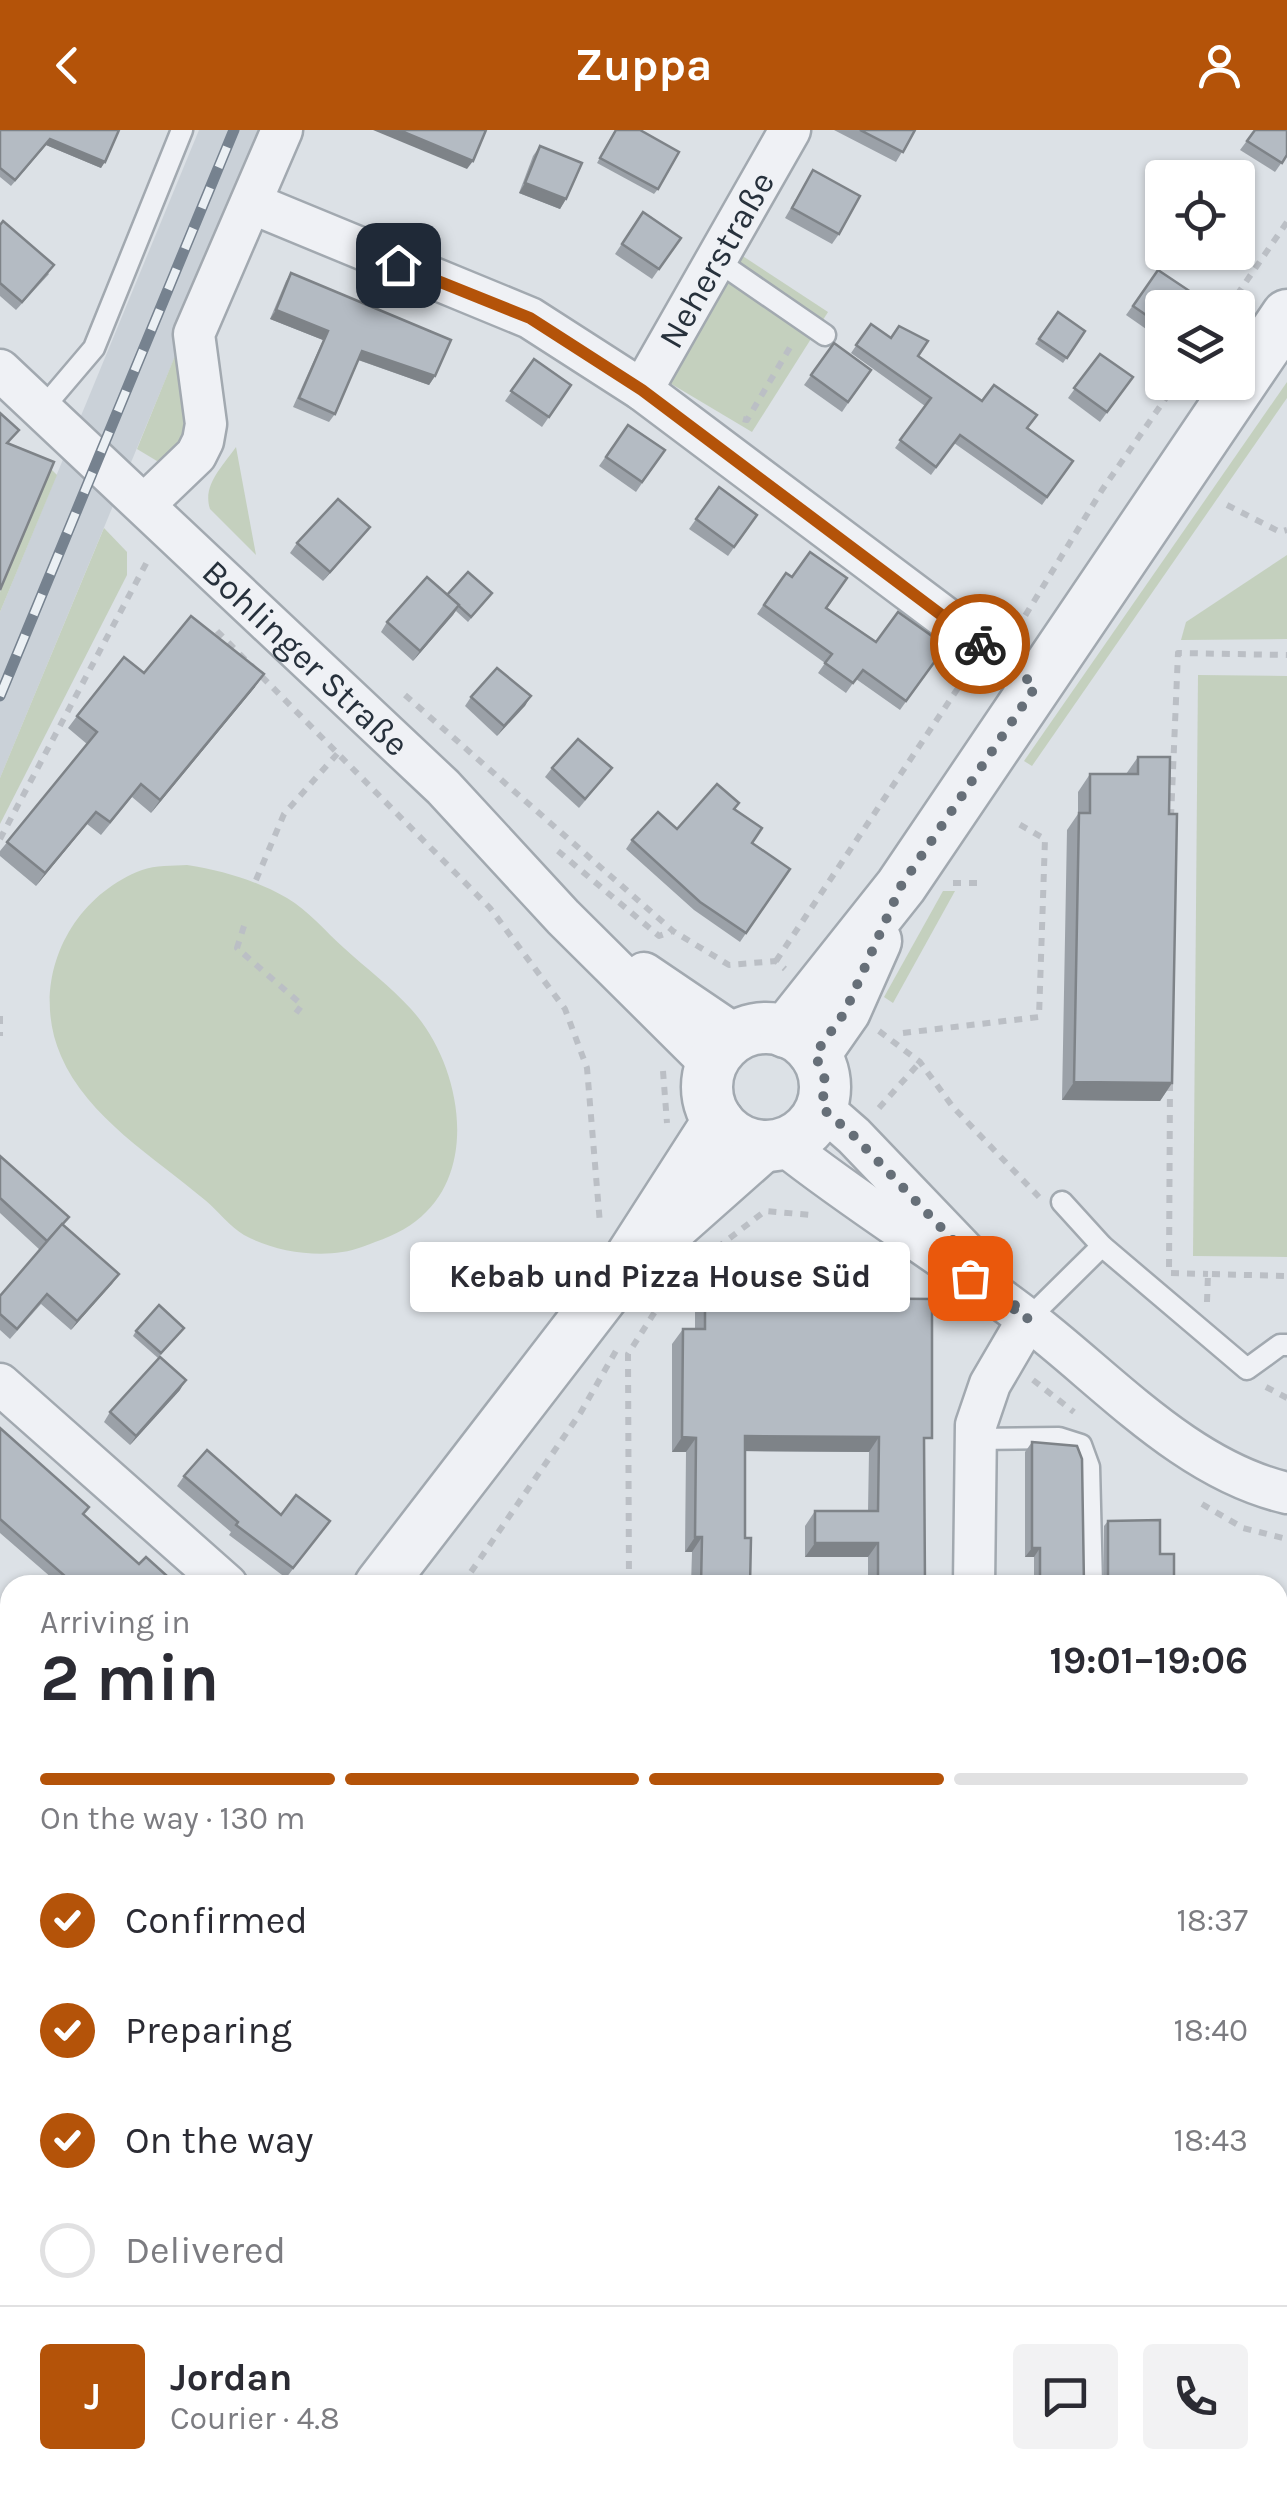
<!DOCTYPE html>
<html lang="en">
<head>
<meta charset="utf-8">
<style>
  :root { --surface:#fff; --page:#f2f2f3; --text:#2b2b33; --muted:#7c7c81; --line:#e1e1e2; --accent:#b45309 }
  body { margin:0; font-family:Karla,sans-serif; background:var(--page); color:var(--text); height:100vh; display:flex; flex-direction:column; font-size:38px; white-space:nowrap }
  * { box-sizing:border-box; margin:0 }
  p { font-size:32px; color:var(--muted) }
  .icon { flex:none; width:55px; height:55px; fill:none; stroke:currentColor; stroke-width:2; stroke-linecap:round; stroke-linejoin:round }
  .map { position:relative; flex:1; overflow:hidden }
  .panel { position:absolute; left:0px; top:1445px; width:1288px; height:930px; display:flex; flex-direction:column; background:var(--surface); border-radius:30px 30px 0 0; box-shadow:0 2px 8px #0004 }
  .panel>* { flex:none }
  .fabs { position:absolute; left:1145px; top:30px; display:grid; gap:20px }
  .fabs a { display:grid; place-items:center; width:110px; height:110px; border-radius:10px; background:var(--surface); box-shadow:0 2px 8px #0004; font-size:50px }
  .pin { position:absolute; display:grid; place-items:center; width:85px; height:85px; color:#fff; margin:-42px; border-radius:20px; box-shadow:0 5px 15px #0006 }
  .courier { position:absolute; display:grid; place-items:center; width:100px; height:100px; margin:-50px; border:8px solid #b45309; border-radius:50%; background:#fff; color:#222; box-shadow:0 2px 12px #0007 }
  .bubble { position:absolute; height:70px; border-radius:10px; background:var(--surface); box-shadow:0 2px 8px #0004; font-size:32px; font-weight:700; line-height:70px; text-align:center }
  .headline em { font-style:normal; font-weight:700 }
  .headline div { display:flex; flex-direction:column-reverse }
  .headline { display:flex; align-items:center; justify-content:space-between; height:170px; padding:0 40px }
  h1 { font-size:65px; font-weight:700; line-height:75px }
  .bar { display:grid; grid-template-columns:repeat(4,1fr); gap:15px 10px; align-content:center; height:120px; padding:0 40px }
  .bar i { height:12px; border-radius:8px; background:var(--line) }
  .bar .selected { background:var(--accent) }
  .bar p { grid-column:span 4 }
  .line { display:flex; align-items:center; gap:25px; padding:0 40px; border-top:2px solid var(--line) }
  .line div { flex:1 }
  .round { display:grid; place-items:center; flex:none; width:105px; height:105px; border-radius:10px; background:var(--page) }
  ol { padding:0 40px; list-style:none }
  li { display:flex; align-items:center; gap:30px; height:110px }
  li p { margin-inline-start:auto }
  li .icon { padding:10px; border-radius:50%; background:var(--accent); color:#fff; stroke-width:4 }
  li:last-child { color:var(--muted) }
  li i { width:55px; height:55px; border:5px solid var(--line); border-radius:50% }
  header { display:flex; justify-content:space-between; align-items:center; height:130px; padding:0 40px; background:var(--accent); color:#fff; font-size:45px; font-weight:700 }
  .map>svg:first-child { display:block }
  .built { fill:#cad1d8 }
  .green { fill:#c4d0be }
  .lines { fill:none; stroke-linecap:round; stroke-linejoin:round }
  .service-casing { stroke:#a2a9b0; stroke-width:25 }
  .minor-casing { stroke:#a2a9b0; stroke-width:45 }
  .tertiary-casing { stroke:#a2a9b0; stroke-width:55 }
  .path { stroke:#bbbfc5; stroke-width:6; stroke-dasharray:8 8; stroke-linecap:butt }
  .service { stroke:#eff1f5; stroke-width:20 }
  .minor { stroke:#eff1f5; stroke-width:40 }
  .tertiary { stroke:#eff1f5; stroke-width:50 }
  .rail-casing { stroke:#76828f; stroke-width:11 }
  .rail { stroke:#ebf0f4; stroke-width:8; stroke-dasharray:22; stroke-linecap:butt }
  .wall { fill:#9ba1a8 }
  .shaded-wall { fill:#7e8388 }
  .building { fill:#b4bbc3; stroke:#7e8388; stroke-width:2.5 }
  .done { stroke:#666f78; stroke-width:10; stroke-dasharray:0 18 }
  .route { stroke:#b45309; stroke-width:12 }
  .labels { text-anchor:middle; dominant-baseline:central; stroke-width:8; stroke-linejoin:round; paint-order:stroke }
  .street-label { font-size:35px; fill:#27313c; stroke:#ebf0f4 }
</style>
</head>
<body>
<header><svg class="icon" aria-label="back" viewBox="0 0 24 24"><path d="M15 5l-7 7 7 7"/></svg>Zuppa<svg class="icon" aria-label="person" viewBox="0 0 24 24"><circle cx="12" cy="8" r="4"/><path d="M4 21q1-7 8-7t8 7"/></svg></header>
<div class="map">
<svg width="1287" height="2375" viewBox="0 0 1287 2375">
  <rect width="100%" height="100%" fill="#dce1e6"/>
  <!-- built -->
  <path class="built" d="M199,0h70l-269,648v-166z"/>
  <!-- green -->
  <g class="green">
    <path d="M732,119l96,63 -76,120 -94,-56z"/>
    <path d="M177,221l11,89 -19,19 -12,2 -20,-12z"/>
    <path d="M1287,252v16l-255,368 -8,-5z"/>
    <path d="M236,317l20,108 -46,-46c-8,-24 13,-43 26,-62z"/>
    <path d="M51,339l6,6 -57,137v-20z"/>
    <path d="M104,398l23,24v23l-127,249v-46z"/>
    <path d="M1287,425v84l-106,1 5,-18z"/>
    <path d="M1198,545l89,1v581l-94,-1z"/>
    <path d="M187,735c37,6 68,15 100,33 21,12 39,34 57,50 22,20 47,39 67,61 49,53 71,162 5,212 -16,13 -36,19 -54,26 -35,13 -85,6 -118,-12 -14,-8 -27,-25 -39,-35 -50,-42 -118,-83 -144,-144 -32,-73 7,-158 81,-186 13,-5 31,-4 45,-5z"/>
    <path d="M943,761h12l-62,112 -9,-6z"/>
  </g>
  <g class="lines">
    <!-- service casing -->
    <g class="service-casing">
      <g id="service">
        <path d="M716,130l109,75"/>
        <path d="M43,278l51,-60 88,-218"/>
        <path d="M1062,1072l40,44 145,123 33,-24h7"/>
        <path d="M1028,1189l74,-73"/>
        <path d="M975,1309l84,-1 22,7 8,22 3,118"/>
        <path d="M214,2365v10"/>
      </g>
    </g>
    <!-- minor casing -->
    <g class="minor-casing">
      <g id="minor">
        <path d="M251,73l279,115 112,72 394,296"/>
        <path id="s1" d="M0,240l443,417 120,130 149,148"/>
        <path id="s2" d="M642,260l148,-260"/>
        <path d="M145,374l51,-49 7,-14 3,-17 -12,-90 88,-204"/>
        <path d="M644,843l93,63"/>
        <path d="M822,978l32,28 113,118"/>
        <path d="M783,1014c79,63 167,115 247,177 79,61 157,149 257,172"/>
        <path d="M0,1254l227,201"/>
        <path d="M974,1455l2,-160 14,-41 38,-65"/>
        <path d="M502,2375v-10"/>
        <path d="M969,2375v-10"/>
      </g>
    </g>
    <!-- tertiary casing -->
    <g class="tertiary-casing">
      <g id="tertiary">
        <circle cx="766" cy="957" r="59"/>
        <path d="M785,902l116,-146 386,-571"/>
        <path d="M815,924l30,-43 31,-70"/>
        <path d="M666,1102l97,-86"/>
        <path d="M380,1455l241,-313 97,-151"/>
        <path d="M0,1974l10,-14"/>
      </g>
    </g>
    <!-- path -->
    <g class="path">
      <path d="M1228,178l59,-86"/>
      <path d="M743,289l4,1 45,-76"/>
      <path d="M1227,375l53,27 7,-2"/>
      <path d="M1017,499l85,-139 75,-108"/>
      <path d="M217,501l273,277 75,101 22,59 13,156"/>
      <path d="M405,565l268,236 56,34 47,-4 9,8"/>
      <path d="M1171,687l7,-164 109,2"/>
      <path d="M0,709l149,-281"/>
      <path d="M558,721l101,85 14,-5"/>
      <path d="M256,750l28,-66 54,-61"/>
      <path d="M953,753h28"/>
      <path d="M244,796l-7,22 65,57 -6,8"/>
      <path d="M776,831l190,-285"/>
      <path d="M0,886v20"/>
      <path d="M879,901l41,31 33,45 86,90"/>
      <path d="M903,903l136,-16 6,-178 -28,-16"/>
      <path d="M663,941l4,52"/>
      <path d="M1170,953l-1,190 39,1"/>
      <path d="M879,978l41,-46"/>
      <path d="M717,1118l48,-37 46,4"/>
      <path d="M1207,1172l1,-28 79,2"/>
      <path d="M1033,1250l41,32"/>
      <path d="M1266,1257l21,11"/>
      <path d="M1202,1374l41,24 44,11"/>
      <path d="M462,1455l119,-173 36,-63"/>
      <path d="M629,1455l-1,-231 46,-72 18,-14"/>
      <path d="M0,1913l10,-13"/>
      <path d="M0,2088l10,-14"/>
    </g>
    <!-- service -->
    <use href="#service" class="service"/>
    <!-- minor -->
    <use href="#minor" class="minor"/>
    <!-- tertiary -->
    <use href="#tertiary" class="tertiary"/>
    <!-- rail casing -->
    <g class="rail-casing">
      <path id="rail" d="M0,566l234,-566"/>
    </g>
    <!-- rail -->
    <use href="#rail" class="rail"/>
  </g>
  <!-- wall -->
  <g class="wall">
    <path d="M0,0h119l-18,38 -55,-23 -35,41 -11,-9z"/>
    <path d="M615,0l43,59 -4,5 -57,-31z"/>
    <path d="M834,0h81l-19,32z"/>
    <path d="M1255,0l32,25 -12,17 -35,-22z"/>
    <path d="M540,16l26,53 -6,10 -41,-16 14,-37z"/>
    <path d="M813,40l26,64 -7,10 -47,-26z"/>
    <path d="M643,82l38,26 -29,41 -37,-25z"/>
    <path d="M0,95l49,49 -33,36 -16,-14z"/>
    <path d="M1158,140l4,38v26l-3,4 -33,-23z"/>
    <path d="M291,143l144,103 -6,9 -71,-25 -23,54 -6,8 -36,-15 30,-67 -53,-21 16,-38z"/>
    <path d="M1058,182l27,19 -22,32 -28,-19z"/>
    <path d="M871,194l111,77 45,28 46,32 -31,44 -88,-62 -23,32 -36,-27 30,-42 -74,-53z"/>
    <path d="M834,213l37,27 -29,42 -38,-27z"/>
    <path d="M1100,224l33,23 -33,45 -32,-24z"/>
    <path d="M534,229l37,26 -29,42 -37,-26z"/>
    <path d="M628,295l37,25 -29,42 -37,-26z"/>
    <path d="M719,357l38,28 -29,41 -39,-27z"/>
    <path d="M370,397l-47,54 -33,-28 7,-10z"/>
    <path d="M786,443l40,35 50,34 70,4 -46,64 -44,-31 -10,14 -28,-20 7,-10 -68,-49z"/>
    <path d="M492,463l-24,29 -12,-11 -43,50 -32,-29 6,-10 60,-27z"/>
    <path d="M144,543l111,14 -104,126 -19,-16 -31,38 -14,-11 -51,62 -36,-30v-5l87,-107 -19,-16 9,-12z"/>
    <path d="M531,566l-34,40 -32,-30 6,-9z"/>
    <path d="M1138,627l31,57 3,269 -12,18 -98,-1 5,-270 11,-16v-22l12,-18h36z"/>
    <path d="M552,638l53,9 -26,31 -34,-31z"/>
    <path d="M734,679l18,34 38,26 -50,73 -46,-32 -68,-61 6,-9 45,-11z"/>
    <path d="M0,1026l69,61 -6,8 56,49 -48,56 -30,-26 -31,35 -10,-9v-34l40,-46 -40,-37z"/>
    <path d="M705,1167l219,152 1,136h-57v-28h-63v-31l10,-15h53l1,-59 -124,-1v87l5,47h-59l1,-33h-7l1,-100h-14v-108l11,-15h12v-18z"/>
    <path d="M184,1198l-26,30 -25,-22 3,-5z"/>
    <path d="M180,1260l-50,55 -26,-23 6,-10z"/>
    <path d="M0,1298l89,79 -6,7 56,50 38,21h-117l-60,-52z"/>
    <path d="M1032,1312l52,143h-50v-28h-9v-105z"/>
    <path d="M184,1346l97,39 49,6 -44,57 -57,-43 2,-3 -54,-46z"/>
    <path d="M1108,1391l66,64h-70v-59z"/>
    <path d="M134,2365h72l4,10h-76z"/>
    <path d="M225,2365h50v10h-48z"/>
    <rect x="428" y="2365" width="49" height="10"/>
    <rect x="545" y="2365" width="53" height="10"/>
    <path d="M885,2365h52l-1,10h-51z"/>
    <rect x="1011" y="2365" width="58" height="10"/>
  </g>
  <!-- shaded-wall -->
  <g class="shaded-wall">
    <path d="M373,0h26l74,31 -6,8z"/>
    <path d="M50,9l55,23 -4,6 -55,-23 -35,41z"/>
    <path d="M525,53l41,16 -6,10 -41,-16z"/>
    <path d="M276,180l52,21 -5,9 -53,-21z"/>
    <path d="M362,221l73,25 -6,9 -73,-26z"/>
    <path d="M370,397l-7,9 -40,45 7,-9z"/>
    <path d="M459,475l-6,10 -40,46 7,-10z"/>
    <path d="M264,544l-9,13 -104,126 9,-13z"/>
    <path d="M531,566l-6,10 -28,30 7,-10z"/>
    <path d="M96,682l-9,12 -51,62 9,-13z"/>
    <path d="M1074,952l98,1 -12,18 -98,-1z"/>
    <path d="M119,1144l-7,10 -41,46 6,-9z"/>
    <path d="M186,1250l-6,10 -50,55 6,-9z"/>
    <path d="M745,1306l134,1 -10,15 -134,-1z"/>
    <path d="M682,1307l14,1 -10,14h-14z"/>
    <path d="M695,1407h7l-10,15h-7z"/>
    <path d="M815,1413h63l-10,14h-63z"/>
    <path d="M1032,1418h8l-6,9h-9z"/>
  </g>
  <!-- building -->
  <g class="building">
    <path d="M0,0h119l-14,32 -55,-23 -35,41 -15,-12z"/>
    <path d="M399,0h87l-13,31z"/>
    <path d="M616,0h24l39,22 -21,37 -58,-31z"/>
    <path d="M860,0h55l-12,22z"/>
    <path d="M1255,0h32v25l-5,8 -35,-22z"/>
    <path d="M540,16l42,17 -16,36 -41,-16z"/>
    <path d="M813,40l47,26 -21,38 -47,-26z"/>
    <path d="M1238,72l11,8 -11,16z"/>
    <path d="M643,82l38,26 -22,31 -37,-25z"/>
    <path d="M3,91l51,44 -32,37 -22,-19v-58z"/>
    <path d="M1158,140l33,22 -11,16h-18v18l-29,-20z"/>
    <path d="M291,143l160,67 -16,36 -73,-25 -27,63 -36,-16 29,-67 -52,-21z"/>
    <path d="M1058,182l27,19 -18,27 -28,-19z"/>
    <path d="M871,194l20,14 8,-12 29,15 -10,15 64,45 12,-16 43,30 -10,13 46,33 -26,36 -87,-62 -24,32 -36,-27 31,-42 -75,-53z"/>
    <path d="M834,213l37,27 -23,32 -37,-27z"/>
    <path d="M1100,224l33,23 -26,35 -33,-24z"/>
    <path d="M534,229l37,26 -22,32 -38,-26z"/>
    <path d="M0,283l19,17 -12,13 47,19 -54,128z"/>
    <path d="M628,295l37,25 -23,32 -36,-25z"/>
    <path d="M719,357l38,28 -23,32 -38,-28z"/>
    <path d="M338,369l32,28 -40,45 -33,-29z"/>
    <path d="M810,422l37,26 -21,30 50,34 22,-30 48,34 -40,55 -43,-31 -10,13 -28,-20 7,-9 -68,-49 22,-32 6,4z"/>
    <path d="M468,442l24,21 -21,24 -24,-22z"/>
    <path d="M427,447l32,28 -39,46 -33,-29z"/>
    <path d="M191,486l73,58 -104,126 -19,-16 -31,38 -14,-10 -51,61 -38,-31 90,-110 -20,-16 47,-59 20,16z"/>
    <path d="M497,538l34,28 -27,30 -33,-29z"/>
    <path d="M578,609l34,29 -27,31 -33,-31z"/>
    <path d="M1138,627h32l-1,57h8l-5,269 -98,-1 5,-269h11v-39h48z"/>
    <path d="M717,654l22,19 -5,6 28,19 -10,15 38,26 -44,64 -46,-31 -68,-62 26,-28 19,17z"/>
    <path d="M0,1026l69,61 -22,24 -47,-43z"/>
    <path d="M62,1094l57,50 -42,47 -30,-27 -30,35 -17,-15v-18z"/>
    <path d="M705,1167l227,2v139h-8l1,147h-47v-42h-63v-32h63l1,-74 -134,-1v102h6l-1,47h-49l1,-48h-7l1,-99 -14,-1 1,-108h22z"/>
    <path d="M159,1175l25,23 -23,25 -25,-22z"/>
    <path d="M160,1227l26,23 -50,56 -26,-24z"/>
    <path d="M0,1298l89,79 -6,7 56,50 7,-7 31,28h-102l-75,-66z"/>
    <path d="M1032,1312l45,4 5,13 2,126h-44v-37h-8z"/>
    <path d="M207,1320l74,65 15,-20 34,26 -37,47 -57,-43 2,-3 -54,-46z"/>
    <path d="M1160,1390v34h14v31h-66v-64z"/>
    <path d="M198,1447l10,8h-17z"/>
    <path d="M10,1704v126l-10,14v-130l2,2z"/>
    <path d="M140,2365h66l4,10h-70z"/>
    <path d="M232,2365h43v10h-47l5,-7z"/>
    <rect x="435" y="2365" width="42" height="10"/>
    <rect x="552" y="2365" width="46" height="10"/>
    <path d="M892,2365h45l-1,10h-44z"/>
    <rect x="1017" y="2365" width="52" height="10"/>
  </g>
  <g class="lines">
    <!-- done -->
    <path class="done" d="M970,1148l58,41 -174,-183 -32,-28 3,-28 -10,-26 30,-42 56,-126 135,-200 -56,-42"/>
    <!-- route -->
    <path class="route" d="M398,135l132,53 112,72 338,254"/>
  </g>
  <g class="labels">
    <!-- street labels -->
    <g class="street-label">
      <text stroke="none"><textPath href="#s2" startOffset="150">Neherstraße</textPath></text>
      <text stroke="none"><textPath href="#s1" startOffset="420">Bohlinger Straße</textPath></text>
    </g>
  </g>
</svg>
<div class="fabs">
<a><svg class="icon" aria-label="locate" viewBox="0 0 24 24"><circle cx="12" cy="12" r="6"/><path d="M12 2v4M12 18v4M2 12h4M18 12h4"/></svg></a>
<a><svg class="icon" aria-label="layers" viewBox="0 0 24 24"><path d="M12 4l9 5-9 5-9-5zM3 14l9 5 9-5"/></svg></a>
</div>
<div class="pin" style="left:970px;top:1148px;background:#ea580c"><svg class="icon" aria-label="bag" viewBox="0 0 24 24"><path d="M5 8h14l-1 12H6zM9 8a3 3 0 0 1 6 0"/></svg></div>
<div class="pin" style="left:398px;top:135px;background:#1f2937"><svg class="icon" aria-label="home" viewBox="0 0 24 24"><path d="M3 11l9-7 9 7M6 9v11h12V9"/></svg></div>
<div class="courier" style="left:980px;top:514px"><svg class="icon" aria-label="bike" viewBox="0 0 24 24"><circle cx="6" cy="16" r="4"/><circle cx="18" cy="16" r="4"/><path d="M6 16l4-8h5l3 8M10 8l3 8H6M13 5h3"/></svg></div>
<div class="bubble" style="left:410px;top:1112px;width:500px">Kebab und Pizza House Süd</div>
<section class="panel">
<div class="headline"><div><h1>2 min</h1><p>Arriving in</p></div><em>19:01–19:06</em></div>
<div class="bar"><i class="selected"></i><i class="selected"></i><i class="selected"></i><i></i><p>On the way · 130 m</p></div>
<ol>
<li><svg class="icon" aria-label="check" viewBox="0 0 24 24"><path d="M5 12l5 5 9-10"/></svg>Confirmed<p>18:37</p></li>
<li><svg class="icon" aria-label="check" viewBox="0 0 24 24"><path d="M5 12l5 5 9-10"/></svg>Preparing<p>18:40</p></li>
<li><svg class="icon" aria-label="check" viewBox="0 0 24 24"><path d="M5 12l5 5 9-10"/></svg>On the way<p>18:43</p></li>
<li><i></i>Delivered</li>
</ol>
<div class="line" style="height:180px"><b class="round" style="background:var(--accent);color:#fff">J</b><div><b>Jordan</b><p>Courier · 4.8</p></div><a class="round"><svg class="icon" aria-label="chat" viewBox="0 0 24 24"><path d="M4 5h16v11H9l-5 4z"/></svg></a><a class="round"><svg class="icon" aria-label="phone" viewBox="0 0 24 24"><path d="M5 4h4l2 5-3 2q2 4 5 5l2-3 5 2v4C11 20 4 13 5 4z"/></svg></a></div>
</section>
</div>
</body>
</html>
